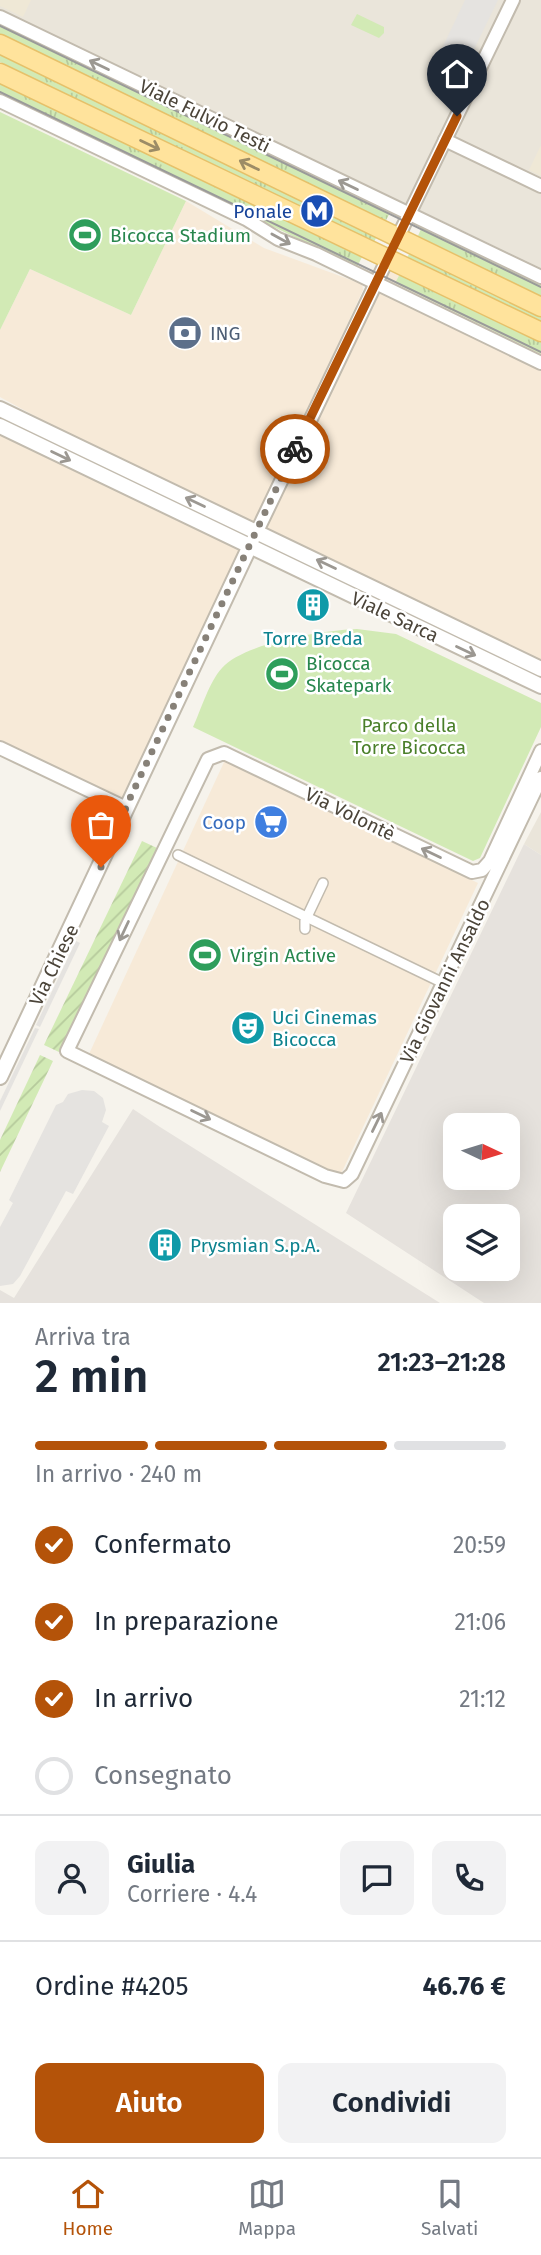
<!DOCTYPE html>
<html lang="it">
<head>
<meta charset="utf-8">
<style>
  :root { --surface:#fff; --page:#f2f2f3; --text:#1f2937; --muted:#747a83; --line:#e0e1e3; --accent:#b45309 }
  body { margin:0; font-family:"Fira Sans",sans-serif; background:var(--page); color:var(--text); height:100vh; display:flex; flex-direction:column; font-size:26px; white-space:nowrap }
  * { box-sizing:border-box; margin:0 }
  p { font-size:23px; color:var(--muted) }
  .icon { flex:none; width:38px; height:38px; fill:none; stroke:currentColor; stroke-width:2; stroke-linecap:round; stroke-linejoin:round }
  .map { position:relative; height:1303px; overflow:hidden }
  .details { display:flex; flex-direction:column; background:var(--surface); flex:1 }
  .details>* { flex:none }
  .needle { width:46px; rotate:94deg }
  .fabs { position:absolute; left:443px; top:1113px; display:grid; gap:14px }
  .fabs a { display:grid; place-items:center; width:77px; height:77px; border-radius:14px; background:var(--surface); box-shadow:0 7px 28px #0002; font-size:35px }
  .pin { position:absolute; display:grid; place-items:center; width:60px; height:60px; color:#fff; margin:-72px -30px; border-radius:50% 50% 50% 0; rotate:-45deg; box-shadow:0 0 7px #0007 }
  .pin .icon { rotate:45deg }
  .courier { position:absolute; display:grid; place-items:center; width:70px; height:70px; margin:-35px; border:5px solid #b45309; border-radius:50%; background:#fff; color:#222; box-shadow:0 2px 9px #0007 }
  .head em { font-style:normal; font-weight:600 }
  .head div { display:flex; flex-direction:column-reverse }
  .head { display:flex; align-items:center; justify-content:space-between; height:119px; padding:0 35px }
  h1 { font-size:46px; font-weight:600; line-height:52px }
  .bar { display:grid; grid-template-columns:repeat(4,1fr); gap:10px 7px; align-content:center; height:84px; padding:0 35px }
  .bar i { height:9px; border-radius:5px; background:var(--line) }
  .bar .selected { background:var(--accent) }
  .bar p { grid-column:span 4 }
  .line { display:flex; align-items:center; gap:18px; padding:0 35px; border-top:2px solid var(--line) }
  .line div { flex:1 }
  .round { display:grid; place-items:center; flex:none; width:74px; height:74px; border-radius:14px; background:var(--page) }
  ol { padding:0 35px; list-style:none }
  li { display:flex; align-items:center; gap:21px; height:77px }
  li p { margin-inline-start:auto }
  li .icon { padding:7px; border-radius:50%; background:var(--accent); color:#fff; stroke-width:4 }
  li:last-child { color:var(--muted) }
  li i { width:38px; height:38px; border:4px solid var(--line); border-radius:50% }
  .cta { display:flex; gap:14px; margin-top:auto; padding:14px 35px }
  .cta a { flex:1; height:80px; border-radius:14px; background:var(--accent); color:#fff; font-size:28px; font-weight:600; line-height:80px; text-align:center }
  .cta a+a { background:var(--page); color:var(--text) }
  .tab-bar { display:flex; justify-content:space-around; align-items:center; height:98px; border-top:2px solid var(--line); background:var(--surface); font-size:19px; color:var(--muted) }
  .tab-bar a { display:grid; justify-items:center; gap:4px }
  .tab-bar .selected { color:var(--accent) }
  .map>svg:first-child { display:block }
  .residential { fill:#eae5da }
  .commercial { fill:#f7ead8 }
  .industrial { fill:#e6e2dd; fill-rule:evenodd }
  .education { fill:#efe8d6 }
  .grass { fill:url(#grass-tufts) }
  .park { fill:#d2eab5 }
  .garden { fill:url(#garden-furrows) }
  .parking { fill:#e5e3e0 }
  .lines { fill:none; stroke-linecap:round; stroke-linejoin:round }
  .pedestrian-casing { stroke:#c2bbae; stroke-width:12 }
  .minor-casing { stroke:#c2bbae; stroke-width:16 }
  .tertiary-casing { stroke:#c2bbae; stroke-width:18 }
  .primary-casing { stroke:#e6c16a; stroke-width:21 }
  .pedestrian { stroke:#fff; stroke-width:9 }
  .minor { stroke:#fff; stroke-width:12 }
  .tertiary { stroke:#fff; stroke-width:14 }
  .primary { stroke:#ffe39c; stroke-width:18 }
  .tram { stroke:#9a9a9a; stroke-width:2 }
  .oneway { stroke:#9c9892 }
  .oneway2 { stroke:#9c8c66 }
  .done { stroke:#878178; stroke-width:7; stroke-dasharray:0 12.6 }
  .route { stroke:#b45309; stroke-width:9 }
  .labels { text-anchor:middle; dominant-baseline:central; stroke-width:5; stroke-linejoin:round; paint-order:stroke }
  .street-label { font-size:19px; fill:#4b4439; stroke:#fff }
  .transit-label { font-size:19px; fill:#164399; stroke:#fff; text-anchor:end }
  .leisure-label { font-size:19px; fill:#27864d; stroke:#fff; text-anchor:start }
  .service-label { font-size:19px; fill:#4e5e75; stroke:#fff; text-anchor:start }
  .culture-label { font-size:19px; fill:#0d838f; stroke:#fff; text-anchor:start }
  .park-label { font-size:19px; fill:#4a7f2a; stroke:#fff }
  .shop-label { font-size:19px; fill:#366cbe; stroke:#fff; text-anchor:end }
</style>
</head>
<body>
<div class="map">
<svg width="541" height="1303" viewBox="0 0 541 1303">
  <defs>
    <pattern id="grass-tufts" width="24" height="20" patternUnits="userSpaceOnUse" patternTransform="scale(1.75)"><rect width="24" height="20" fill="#d2eab5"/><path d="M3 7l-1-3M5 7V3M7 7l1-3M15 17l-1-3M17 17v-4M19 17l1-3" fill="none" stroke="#b6ca9c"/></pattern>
    <pattern id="garden-furrows" width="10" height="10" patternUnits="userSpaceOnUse" patternTransform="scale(1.75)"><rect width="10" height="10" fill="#d2eab5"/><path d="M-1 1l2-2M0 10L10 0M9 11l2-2" fill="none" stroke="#b6ca9c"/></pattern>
  </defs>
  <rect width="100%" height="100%" fill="#f6f3ec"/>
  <!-- residential -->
  <g class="residential">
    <path d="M0,0h541v268l-124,-59 -417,-182z"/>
    <path d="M541,812v43l-17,-11z"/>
  </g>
  <!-- commercial -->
  <g class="commercial">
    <path d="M186,201l78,47 98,36 1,6 -110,239 -101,-49 -152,-83v-67l30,-61 101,46z"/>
    <path d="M389,260l152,74v331l-281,-136z"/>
    <path d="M0,431l245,119 -122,254 -123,-61z"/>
    <path d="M225,760l253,123 -138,293 -251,-122z"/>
  </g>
  <!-- industrial -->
  <g class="industrial">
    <path d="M524,844l17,11v448h-57l-138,-90zM455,1125h53v53h-53zM455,1216h53v53h-53z"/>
    <path d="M133,1109l27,18 280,176h-440v-13l14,8z"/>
  </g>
  <!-- education -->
  <g class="education">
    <path d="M0,0h31l-8,17 -23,-11z"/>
    <path d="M541,145v31l-12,-6z"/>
  </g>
  <!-- grass -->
  <g class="grass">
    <path d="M0,22l391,189 -6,11 -385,-185z"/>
    <path d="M0,55l377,181 -3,6 -374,-180z"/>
    <path d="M0,82l286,135 10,9 66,31 -5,10 -357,-172z"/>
    <path d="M423,224l118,57v15l-123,-60z"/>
    <path d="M410,252l131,63v8l-134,-65z"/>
    <path d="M400,274l141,67v13l-146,-71z"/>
  </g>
  <!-- park -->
  <g class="park">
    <path d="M357,14l27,13v6l-5,5 -28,-13z"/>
    <path d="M0,112l186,89 -55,114 -101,-46 -30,61z"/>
    <path d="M357,629l39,5 145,69v24l-61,131 -7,3 -280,-134c8,-17 16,-45 29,-59 21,-25 103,-38 135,-39z"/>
  </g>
  <!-- garden -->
  <g class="garden">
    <path d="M142,841l15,7 -98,204 -15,-7z"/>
    <path d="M40,1055l13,6 -53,111v-32z"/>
  </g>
  <!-- parking -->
  <g class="parking">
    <path d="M465,0h33l-34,70 -26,-13z"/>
    <path d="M76,941l4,2 -40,84 -4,-2z"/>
    <path d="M35,1028l4,1 -39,82v-10z"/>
    <path d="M82,1090l12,1 9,7 3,12 -4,12 7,4 -36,68 -7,-3 -46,85 -7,8 -13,2v-59l13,-24 -4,-3 47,-95 7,-3 5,-8z"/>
  </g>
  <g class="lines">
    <!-- pedestrian casing -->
    <g class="pedestrian-casing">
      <g id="pedestrian">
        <path d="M178,855l259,125"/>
        <path d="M305,929v-8l18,-38"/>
      </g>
    </g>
    <!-- minor casing -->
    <g class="minor-casing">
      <g id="minor">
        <path d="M0,17l541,260"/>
        <path d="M0,101l246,118 32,20 38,15 225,109"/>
        <path d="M445,140l96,46"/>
        <path d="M398,237l115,-237"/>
        <path d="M249,548l139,-290"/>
        <path d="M0,748l126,60"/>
        <path d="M541,751l-51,110 -8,9 -10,2 -248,-119 -16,6 -141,292 258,125 19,5 8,-7 189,-396"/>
      </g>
    </g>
    <!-- tertiary casing -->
    <g class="tertiary-casing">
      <g id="tertiary">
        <path d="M0,409l541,260"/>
        <path d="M0,426l541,260"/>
        <path d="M0,1077l249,-529"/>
      </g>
    </g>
    <!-- primary casing -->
    <g class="primary-casing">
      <g id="primary">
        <path d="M0,44l541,263"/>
        <path d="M0,73l541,259"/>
      </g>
    </g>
    <!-- pedestrian -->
    <use href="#pedestrian" class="pedestrian"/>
    <!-- minor -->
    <use href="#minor" class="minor"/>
    <!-- tertiary -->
    <use href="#tertiary" class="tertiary"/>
    <!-- primary -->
    <use href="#primary" class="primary"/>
    <!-- tram -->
    <g class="tram">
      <path d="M0,26l541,261"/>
      <path d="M0,92l541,260"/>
    </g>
  </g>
  <!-- one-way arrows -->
  <defs><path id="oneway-shaft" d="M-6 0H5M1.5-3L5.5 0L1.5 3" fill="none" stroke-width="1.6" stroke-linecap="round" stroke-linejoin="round" transform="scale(1.75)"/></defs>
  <g class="oneway">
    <use href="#oneway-shaft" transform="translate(99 65) rotate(-154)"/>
    <use href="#oneway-shaft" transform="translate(348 185) rotate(-154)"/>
    <use href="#oneway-shaft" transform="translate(281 239) rotate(29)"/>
    <use href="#oneway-shaft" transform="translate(61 456) rotate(26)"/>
    <use href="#oneway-shaft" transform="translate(195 502) rotate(-155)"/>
    <use href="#oneway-shaft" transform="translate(326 564) rotate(-155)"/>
    <use href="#oneway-shaft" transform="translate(466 651) rotate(25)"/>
    <use href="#oneway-shaft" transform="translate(431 853) rotate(-154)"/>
    <use href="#oneway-shaft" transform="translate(124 931) rotate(115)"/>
    <use href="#oneway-shaft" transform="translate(201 1115) rotate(26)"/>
    <use href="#oneway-shaft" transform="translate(377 1122) rotate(-64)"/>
  </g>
  <g class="oneway2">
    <use href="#oneway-shaft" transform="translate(150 145) rotate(26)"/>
    <use href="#oneway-shaft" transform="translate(249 165) rotate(-154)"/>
  </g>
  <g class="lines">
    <!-- done -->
    <path class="done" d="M101,867l30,-71 164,-347"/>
    <!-- route -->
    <path class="route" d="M295,449l162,-333"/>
  </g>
  <!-- icons -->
  <defs>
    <g id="metro-disc" transform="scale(1.75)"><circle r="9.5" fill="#1a4fb4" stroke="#fff"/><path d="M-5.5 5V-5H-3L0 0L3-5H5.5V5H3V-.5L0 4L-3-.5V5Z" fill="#fff"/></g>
    <g id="stadium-disc" transform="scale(1.75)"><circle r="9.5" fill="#2e9e5b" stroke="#fff"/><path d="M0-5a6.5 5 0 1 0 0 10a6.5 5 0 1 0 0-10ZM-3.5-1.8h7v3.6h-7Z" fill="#fff"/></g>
    <g id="bank-disc" transform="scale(1.75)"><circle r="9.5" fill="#5c6f8a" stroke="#fff"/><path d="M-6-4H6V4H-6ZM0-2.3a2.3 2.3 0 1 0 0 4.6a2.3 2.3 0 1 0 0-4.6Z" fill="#fff"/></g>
    <g id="building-disc" transform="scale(1.75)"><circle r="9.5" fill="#0f9aa8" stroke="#fff"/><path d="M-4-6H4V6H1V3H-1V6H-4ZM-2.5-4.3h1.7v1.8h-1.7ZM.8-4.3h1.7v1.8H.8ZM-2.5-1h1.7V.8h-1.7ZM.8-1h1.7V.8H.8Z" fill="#fff"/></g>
    <g id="supermarket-disc" transform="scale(1.75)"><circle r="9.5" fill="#3f7fe0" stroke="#fff"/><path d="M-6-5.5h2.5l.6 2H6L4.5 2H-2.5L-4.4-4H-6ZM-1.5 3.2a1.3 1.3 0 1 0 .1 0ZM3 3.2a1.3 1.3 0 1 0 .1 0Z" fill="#fff"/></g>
    <g id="theatre-disc" transform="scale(1.75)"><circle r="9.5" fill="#0f9aa8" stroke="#fff"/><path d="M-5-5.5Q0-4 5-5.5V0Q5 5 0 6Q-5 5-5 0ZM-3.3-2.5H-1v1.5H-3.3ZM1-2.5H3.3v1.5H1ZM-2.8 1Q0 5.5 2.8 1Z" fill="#fff"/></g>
  </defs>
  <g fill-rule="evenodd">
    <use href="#metro-disc" x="317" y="211"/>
    <use href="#stadium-disc" x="85" y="235"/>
    <use href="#bank-disc" x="185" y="333"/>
    <use href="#building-disc" x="313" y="605"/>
    <use href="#stadium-disc" x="282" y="674"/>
    <use href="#supermarket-disc" x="271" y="822"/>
    <use href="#stadium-disc" x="205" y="955"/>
    <use href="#theatre-disc" x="248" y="1028"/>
    <use href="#building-disc" x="165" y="1245"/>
  </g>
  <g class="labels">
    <!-- street labels -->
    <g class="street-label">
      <text transform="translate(205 116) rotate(26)">Viale Fulvio Testi</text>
      <text transform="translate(395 617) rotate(25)">Viale Sarca</text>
      <text transform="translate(350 814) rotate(26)">Via Volontè</text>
      <text transform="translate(54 965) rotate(-64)">Via Chiese</text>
      <text transform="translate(445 981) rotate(-64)">Via Giovanni Ansaldo</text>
    </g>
    <!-- transit labels -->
    <g class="transit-label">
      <text x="292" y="211">Ponale</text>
    </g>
    <!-- leisure labels -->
    <g class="leisure-label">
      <text x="110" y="235">Bicocca Stadium</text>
      <text x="306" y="663">Bicocca<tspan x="306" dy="22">Skatepark</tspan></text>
      <text x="230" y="955">Virgin Active</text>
    </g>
    <!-- service labels -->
    <g class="service-label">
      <text x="210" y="333">ING</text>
    </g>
    <!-- culture labels -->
    <g class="culture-label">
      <text x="313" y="638" text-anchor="middle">Torre Breda</text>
      <text x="272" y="1017">Uci Cinemas<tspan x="272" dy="22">Bicocca</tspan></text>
      <text x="190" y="1245">Prysmian S.p.A.</text>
    </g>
    <!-- park labels -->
    <g class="park-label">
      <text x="409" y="725">Parco della<tspan x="409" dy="22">Torre Bicocca</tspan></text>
    </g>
    <!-- shop labels -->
    <g class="shop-label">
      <text x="246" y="822">Coop</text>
    </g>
  </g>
</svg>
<div class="fabs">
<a><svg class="needle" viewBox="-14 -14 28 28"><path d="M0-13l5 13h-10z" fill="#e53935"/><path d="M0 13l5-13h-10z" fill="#747a83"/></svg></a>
<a><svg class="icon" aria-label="layers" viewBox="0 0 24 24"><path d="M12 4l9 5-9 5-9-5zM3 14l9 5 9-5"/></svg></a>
</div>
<div class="pin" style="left:101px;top:867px;background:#ea580c"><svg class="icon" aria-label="bag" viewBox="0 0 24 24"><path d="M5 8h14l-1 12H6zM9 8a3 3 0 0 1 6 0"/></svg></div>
<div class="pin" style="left:457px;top:116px;background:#1f2937"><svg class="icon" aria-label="home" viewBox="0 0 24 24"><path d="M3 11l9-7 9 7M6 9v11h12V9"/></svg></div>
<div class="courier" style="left:295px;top:449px"><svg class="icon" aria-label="bike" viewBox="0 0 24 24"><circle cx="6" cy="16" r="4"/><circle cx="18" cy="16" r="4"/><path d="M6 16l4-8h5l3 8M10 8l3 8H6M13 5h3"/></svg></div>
</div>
<section class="details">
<div class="head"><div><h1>2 min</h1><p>Arriva tra</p></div><em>21:23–21:28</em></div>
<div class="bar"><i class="selected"></i><i class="selected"></i><i class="selected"></i><i></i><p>In arrivo · 240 m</p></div>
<ol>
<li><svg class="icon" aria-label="check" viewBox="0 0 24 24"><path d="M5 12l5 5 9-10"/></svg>Confermato<p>20:59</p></li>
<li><svg class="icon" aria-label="check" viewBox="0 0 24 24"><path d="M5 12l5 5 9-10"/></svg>In preparazione<p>21:06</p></li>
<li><svg class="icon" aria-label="check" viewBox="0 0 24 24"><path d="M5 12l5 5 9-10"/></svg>In arrivo<p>21:12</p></li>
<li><i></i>Consegnato</li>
</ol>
<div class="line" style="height:126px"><a class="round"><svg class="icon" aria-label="person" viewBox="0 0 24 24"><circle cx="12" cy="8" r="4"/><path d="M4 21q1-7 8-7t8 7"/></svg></a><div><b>Giulia</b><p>Corriere · 4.4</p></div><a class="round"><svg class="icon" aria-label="chat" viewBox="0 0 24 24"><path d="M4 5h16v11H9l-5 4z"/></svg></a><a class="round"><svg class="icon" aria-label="phone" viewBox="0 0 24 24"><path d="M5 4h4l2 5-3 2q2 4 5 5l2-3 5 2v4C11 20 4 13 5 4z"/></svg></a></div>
<div class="line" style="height:91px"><div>Ordine #4205</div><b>46.76 €</b></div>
<div class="cta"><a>Aiuto</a><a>Condividi</a></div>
</section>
<nav class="tab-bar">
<a class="selected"><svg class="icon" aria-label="home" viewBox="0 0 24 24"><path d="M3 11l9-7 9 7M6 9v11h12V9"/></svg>Home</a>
<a><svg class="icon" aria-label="map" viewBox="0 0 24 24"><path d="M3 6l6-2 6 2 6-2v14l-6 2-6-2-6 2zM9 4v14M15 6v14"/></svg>Mappa</a>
<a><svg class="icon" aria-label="saved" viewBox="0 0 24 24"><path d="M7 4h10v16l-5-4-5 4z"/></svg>Salvati</a>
</nav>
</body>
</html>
